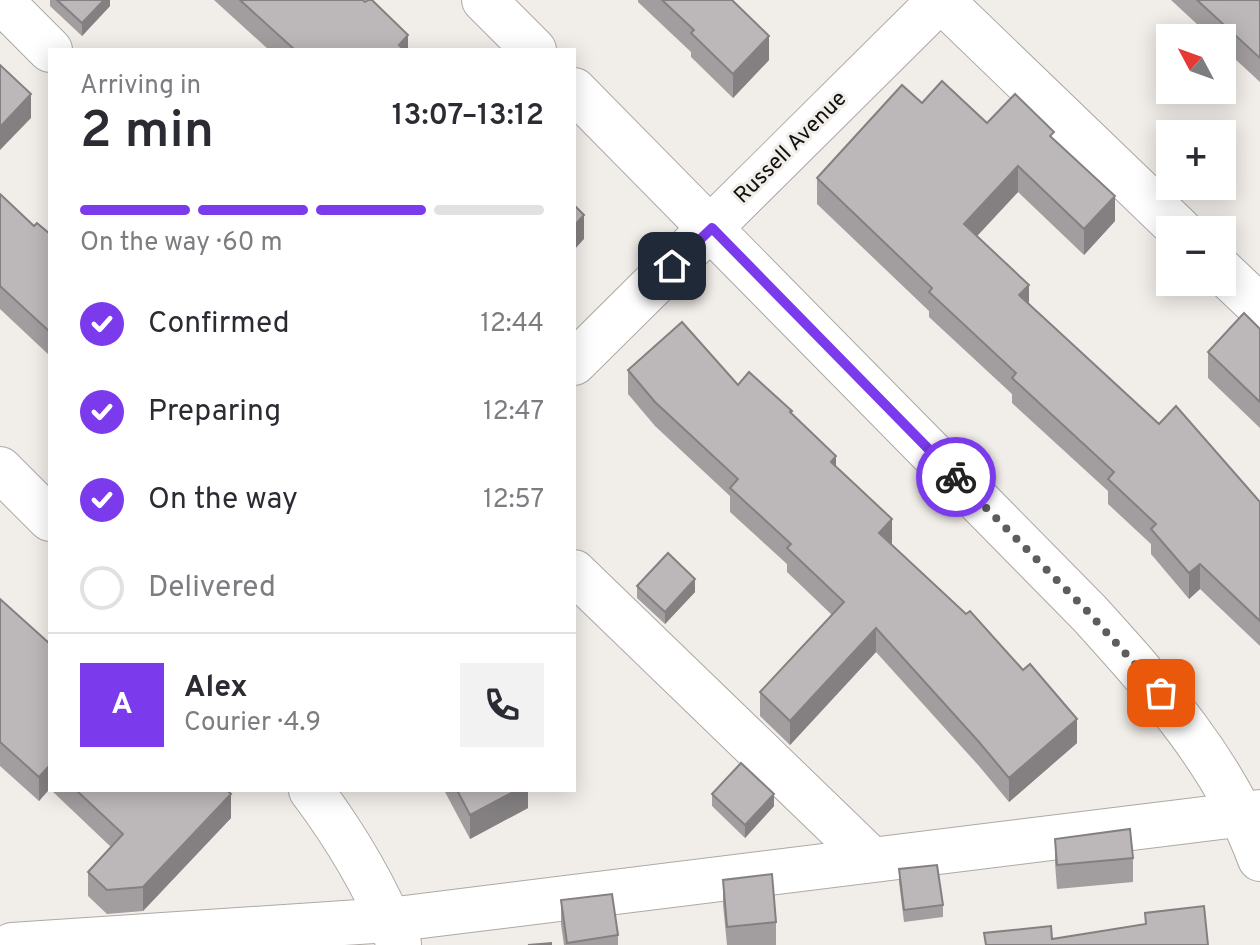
<!DOCTYPE html>
<html lang="en">
<head>
<meta charset="utf-8">
<style>
  :root { --surface:#fff; --page:#f2f2f3; --text:#2b2b33; --muted:#7c7c81; --line:#e1e1e2; --accent:#7c3aed }
  body { margin:0; font-family:Overpass,sans-serif; background:var(--page); color:var(--text); height:100vh; display:flex; flex-direction:column; font-size:30px; white-space:nowrap }
  * { box-sizing:border-box; margin:0 }
  p { font-size:26px; color:var(--muted) }
  .icon { flex:none; width:44px; height:44px; fill:none; stroke:currentColor; stroke-width:2; stroke-linecap:round; stroke-linejoin:round }
  .map { position:relative; flex:1; overflow:hidden }
  .side { position:absolute; left:48px; top:48px; width:528px; height:744px; display:flex; flex-direction:column; background:var(--surface); border-radius:0px; box-shadow:0 4px 20px #0003 }
  .side>* { flex:none }
  .needle { width:52px; rotate:311deg }
  .tools { position:absolute; left:1156px; top:24px; display:grid; gap:16px }
  .tools a { display:grid; place-items:center; width:80px; height:80px; border-radius:0px; background:var(--surface); box-shadow:0 4px 20px #0003; font-size:40px }
  .pin { position:absolute; display:grid; place-items:center; width:68px; height:68px; color:#fff; margin:-34px; border-radius:16px; box-shadow:0 4px 12px #0006 }
  .courier { position:absolute; display:grid; place-items:center; width:80px; height:80px; margin:-40px; border:6px solid #7c3aed; border-radius:50%; background:#fff; color:#222; box-shadow:0 2px 10px #0007 }
  .headline em { font-style:normal; font-weight:600 }
  .headline div { display:flex; flex-direction:column-reverse }
  .headline { display:flex; align-items:center; justify-content:space-between; height:136px; padding:0 32px }
  h1 { font-size:52px; font-weight:600; line-height:60px }
  .bar { display:grid; grid-template-columns:repeat(4,1fr); gap:12px 8px; align-content:center; height:96px; padding:0 32px }
  .bar i { height:10px; border-radius:6px; background:var(--line) }
  .bar .selected { background:var(--accent) }
  .bar p { grid-column:span 4 }
  .line { display:flex; align-items:center; gap:20px; padding:0 32px; border-top:2px solid var(--line) }
  .line div { flex:1 }
  .round { display:grid; place-items:center; flex:none; width:84px; height:84px; border-radius:0px; background:var(--page) }
  ol { padding:0 32px; list-style:none }
  li { display:flex; align-items:center; gap:24px; height:88px }
  li p { margin-inline-start:auto }
  li .icon { padding:8px; border-radius:50%; background:var(--accent); color:#fff; stroke-width:4 }
  li:last-child { color:var(--muted) }
  li i { width:44px; height:44px; border:4px solid var(--line); border-radius:50% }
  .map>svg:first-child { display:block }
  .lines { fill:none; stroke-linecap:round; stroke-linejoin:round }
  .minor-casing { stroke:#ada9a5; stroke-width:46 }
  .minor { stroke:#fff; stroke-width:44 }
  .wall { fill:#a29d9f }
  .shaded-wall { fill:#848082 }
  .building { fill:#bcb7b9; stroke:#848082; stroke-width:2 }
  .done { stroke:#5f5d5b; stroke-width:8; stroke-dasharray:0 14.4 }
  .route { stroke:#7c3aed; stroke-width:10 }
  .labels { text-anchor:middle; dominant-baseline:central; stroke-width:6; stroke-linejoin:round; paint-order:stroke }
  .street-label { font-size:22px; fill:#11100e; stroke:#f1ede9 }
</style>
</head>
<body>
<div class="map">
<svg width="1260" height="945" viewBox="0 0 1260 945">
  <rect width="100%" height="100%" fill="#f1ede9"/>
  <g class="lines">
    <!-- minor casing -->
    <g class="minor-casing">
      <g id="minor">
        <path d="M0,0l50,50"/>
        <path d="M484,0l50,50"/>
        <path d="M941,0l239,230"/>
        <path d="M574,90l515,523c67,74 136,150 171,246"/>
        <path d="M1222,271l38,36"/>
        <path d="M574,363l366,-363"/>
        <path d="M0,469l50,50"/>
        <path d="M574,572l297,287"/>
        <path d="M311,790c36,48 66,99 88,154"/>
        <path d="M12,945l377,-25 871,-108"/>
      </g>
    </g>
    <!-- minor -->
    <use href="#minor" class="minor"/>
  </g>
  <!-- wall -->
  <g class="wall">
    <path d="M50,0h60v6l-28,30 -32,-30z"/>
    <path d="M214,0h149l45,50h-139z"/>
    <path d="M638,0h94l37,60 -36,38 -42,-41v-5l-53,-50z"/>
    <path d="M1171,0h89v82l-38,-35v-9h-10z"/>
    <path d="M922,103l65,20 67,16 61,82 -31,34 -66,-63 -41,44 52,69 130,119 101,78v144l-60,-57 -11,10 -38,-45v-10l-43,-40v-13l-96,-88v-9l-83,-77v-6l-112,-107v-26z"/>
    <path d="M0,194l34,32 16,8v136l-1,-15 -49,-46z"/>
    <path d="M1260,329v99l-52,-50v-26z"/>
    <path d="M628,370l110,15 54,29 44,53 56,76 -1,1 186,199 -68,59 -30,-36 -103,-114 -86,93 -30,-29v-24l72,-77 -45,-43v-8l-57,-52v-16l-75,-70 -27,-32z"/>
    <path d="M637,586l58,6 -30,32 -28,-26z"/>
    <path d="M0,599l50,45v145l-11,12 -39,-35z"/>
    <path d="M51,790h176l4,28 -88,93 -36,3 -19,-18v-24l23,-25z"/>
    <path d="M444,790h84v18l-58,31z"/>
    <path d="M712,794l62,12 -29,32 -33,-32z"/>
    <path d="M1055,839l78,19v24l-76,7 -2,-26z"/>
    <path d="M899,869l44,36v12l-39,5 -5,-40z"/>
    <path d="M723,880l53,42v23h-49l-4,-41z"/>
    <path d="M561,900l57,35v10h-54l-3,-21z"/>
  </g>
  <!-- shaded-wall -->
  <g class="shaded-wall">
    <path d="M104,0h6v6l-28,30v-13z"/>
    <path d="M408,35v15h-9v-5z"/>
    <path d="M769,36v24l-36,38v-24z"/>
    <path d="M31,94v24l-31,32v-23z"/>
    <path d="M1018,166v26l-54,58v-26z"/>
    <path d="M1115,196v25l-31,34v-26z"/>
    <path d="M584,215v24l-10,11v-24z"/>
    <path d="M1029,285v25l-10,-15z"/>
    <path d="M836,456v24l-5,-18z"/>
    <path d="M892,519v24l-13,14v-24z"/>
    <path d="M1200,564v25l-11,10v-26z"/>
    <path d="M695,579v13l-30,32v-12z"/>
    <path d="M576,598v22l-2,2v-23z"/>
    <path d="M876,628v24l-86,93v-24z"/>
    <path d="M1077,719v24l-68,59v-24z"/>
    <path d="M49,765v24l-10,12v-24z"/>
    <path d="M517,790h11v18l-58,31v-24z"/>
    <path d="M231,794v24l-88,93v-24z"/>
    <path d="M774,794v12l-29,32v-13z"/>
  </g>
  <!-- building -->
  <g class="building">
    <path d="M57,0h47l-22,23z"/>
    <path d="M240,0h123l2,2 3,-2h4l36,35 -9,10 5,5h-109z"/>
    <path d="M662,0h70l37,36 -36,38 -42,-41 3,-3z"/>
    <path d="M1197,0h63v58z"/>
    <path d="M0,65l31,29 -31,33z"/>
    <path d="M942,81l45,42 28,-29 39,38 -4,4 65,60 -31,33 -66,-63 -54,58 65,61 -10,10 140,129 17,-18 84,96v119l-60,-57 -11,9 -38,-44 5,-5 -48,-45 6,-7 -102,-94 4,-5 -87,-81 3,-4 -115,-110 85,-93 20,18z"/>
    <path d="M0,194l34,32 3,-3 13,11v98l-50,-46z"/>
    <path d="M574,205l10,10 -10,11z"/>
    <path d="M1244,313l16,16v73l-52,-50z"/>
    <path d="M682,322l56,63 11,-13 43,39 -2,1 46,44 -5,6 61,57 -13,14 87,81 4,-3 53,59 7,-6 47,55 -68,59 -30,-36 -103,-114 -86,93 -30,-29 84,-90 -57,-54 4,-4 -61,-56 8,-9 -83,-77 -27,-32z"/>
    <path d="M668,553l27,26 -30,33 -28,-26z"/>
    <path d="M0,599l50,45v121l-11,12 -39,-35z"/>
    <path d="M741,763l33,31 -29,31 -33,-31z"/>
    <path d="M76,790h151l4,4 -88,93 -36,3 -19,-18 35,-38z"/>
    <path d="M457,790h60l-47,25z"/>
    <path d="M1130,829l3,29 -76,7 -2,-26z"/>
    <path d="M937,865l6,40 -39,5 -5,-41z"/>
    <path d="M772,874l4,48 -49,5 -4,-47z"/>
    <path d="M612,894l6,41 -51,8 -6,-43z"/>
    <path d="M1204,906l4,39h-222l-2,-12 67,-7 1,13 94,-15 -1,-11z"/>
    <path d="M551,943v2h-23z"/>
  </g>
  <g class="lines">
    <!-- done -->
    <path class="done" d="M956,477l133,136 72,80"/>
    <!-- route -->
    <path class="route" d="M672,266l40,-38 244,249"/>
  </g>
  <g class="labels">
    <!-- street labels -->
    <g class="street-label">
      <text transform="translate(791 148) rotate(-45)">Russell Avenue</text>
    </g>
  </g>
</svg>
<div class="tools">
<a><svg class="needle" viewBox="-14 -14 28 28"><path d="M0-13l5 13h-10z" fill="#e53935"/><path d="M0 13l5-13h-10z" fill="#7c7c81"/></svg></a>
<a>+</a>
<a>−</a>
</div>
<div class="pin" style="left:1161px;top:693px;background:#ea580c"><svg class="icon" aria-label="bag" viewBox="0 0 24 24"><path d="M5 8h14l-1 12H6zM9 8a3 3 0 0 1 6 0"/></svg></div>
<div class="pin" style="left:672px;top:266px;background:#1f2937"><svg class="icon" aria-label="home" viewBox="0 0 24 24"><path d="M3 11l9-7 9 7M6 9v11h12V9"/></svg></div>
<div class="courier" style="left:956px;top:477px"><svg class="icon" aria-label="bike" viewBox="0 0 24 24"><circle cx="6" cy="16" r="4"/><circle cx="18" cy="16" r="4"/><path d="M6 16l4-8h5l3 8M10 8l3 8H6M13 5h3"/></svg></div>
<section class="side">
<div class="headline"><div><h1>2 min</h1><p>Arriving in</p></div><em>13:07–13:12</em></div>
<div class="bar"><i class="selected"></i><i class="selected"></i><i class="selected"></i><i></i><p>On the way · 60 m</p></div>
<ol>
<li><svg class="icon" aria-label="check" viewBox="0 0 24 24"><path d="M5 12l5 5 9-10"/></svg>Confirmed<p>12:44</p></li>
<li><svg class="icon" aria-label="check" viewBox="0 0 24 24"><path d="M5 12l5 5 9-10"/></svg>Preparing<p>12:47</p></li>
<li><svg class="icon" aria-label="check" viewBox="0 0 24 24"><path d="M5 12l5 5 9-10"/></svg>On the way<p>12:57</p></li>
<li><i></i>Delivered</li>
</ol>
<div class="line" style="height:144px"><b class="round" style="background:var(--accent);color:#fff">A</b><div><b>Alex</b><p>Courier · 4.9</p></div><a class="round"><svg class="icon" aria-label="phone" viewBox="0 0 24 24"><path d="M5 4h4l2 5-3 2q2 4 5 5l2-3 5 2v4C11 20 4 13 5 4z"/></svg></a></div>
</section>
</div>
</body>
</html>
